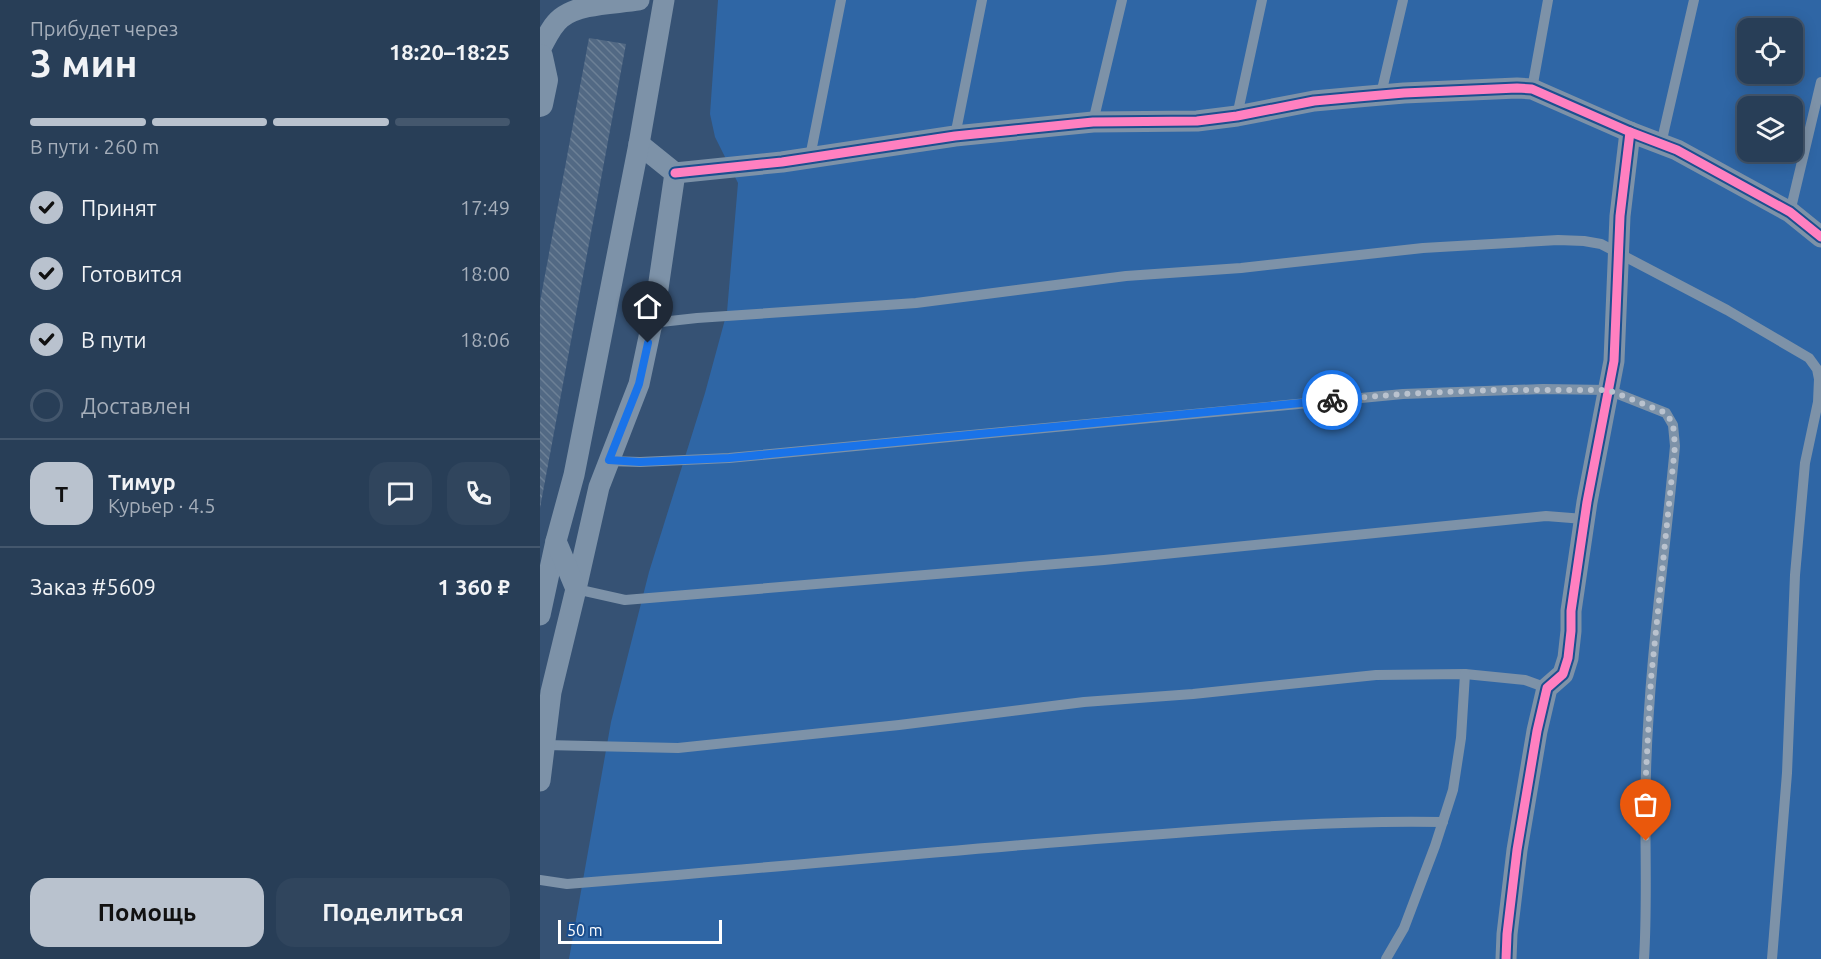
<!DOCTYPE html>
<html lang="ru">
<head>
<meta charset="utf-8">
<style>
  :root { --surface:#283e57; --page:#30455d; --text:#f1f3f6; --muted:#a5aeba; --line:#44576d; --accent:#b9c2ce }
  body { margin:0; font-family:Ubuntu,sans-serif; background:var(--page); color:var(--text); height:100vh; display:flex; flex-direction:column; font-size:22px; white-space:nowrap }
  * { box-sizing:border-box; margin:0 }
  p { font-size:20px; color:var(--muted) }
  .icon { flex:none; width:33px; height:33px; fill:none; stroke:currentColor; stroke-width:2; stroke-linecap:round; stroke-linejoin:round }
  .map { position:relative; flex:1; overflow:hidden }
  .panel { display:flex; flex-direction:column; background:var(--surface); width:540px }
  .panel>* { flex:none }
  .buttons { position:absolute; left:1197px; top:18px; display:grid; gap:12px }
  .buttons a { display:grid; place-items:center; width:66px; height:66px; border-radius:12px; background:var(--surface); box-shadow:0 3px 15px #0003,0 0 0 2px var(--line); font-size:30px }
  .scale { position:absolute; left:18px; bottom:15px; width:164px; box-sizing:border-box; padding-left:6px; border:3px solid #fff; border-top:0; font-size:16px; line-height:21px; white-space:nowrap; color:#fff; -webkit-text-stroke:4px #1b4f8f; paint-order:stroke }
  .pin { position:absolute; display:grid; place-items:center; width:51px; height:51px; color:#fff; margin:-62px -26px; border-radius:50% 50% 50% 0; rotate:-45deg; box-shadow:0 0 6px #0007 }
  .pin .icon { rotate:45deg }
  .courier { position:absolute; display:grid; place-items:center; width:60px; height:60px; margin:-30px; border:4px solid #1a73e8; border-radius:50%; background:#fff; color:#222; box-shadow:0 2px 8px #0007 }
  .overview em { font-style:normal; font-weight:600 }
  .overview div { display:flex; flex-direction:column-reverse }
  .overview { display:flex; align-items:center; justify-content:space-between; height:102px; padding:0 30px }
  h1 { font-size:39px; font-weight:600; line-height:45px }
  .bar { display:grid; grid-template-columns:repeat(4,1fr); gap:9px 6px; align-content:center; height:72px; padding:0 30px }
  .bar i { height:8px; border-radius:4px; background:var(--line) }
  .bar .current { background:var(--accent) }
  .bar p { grid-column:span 4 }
  .line { display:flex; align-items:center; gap:15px; padding:0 30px; border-top:2px solid var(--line) }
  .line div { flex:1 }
  .round { display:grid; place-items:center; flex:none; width:63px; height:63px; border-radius:18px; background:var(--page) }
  ol { padding:0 30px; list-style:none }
  li { display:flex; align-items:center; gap:18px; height:66px }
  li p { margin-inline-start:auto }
  li .icon { padding:6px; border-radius:50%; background:var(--accent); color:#111; stroke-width:4 }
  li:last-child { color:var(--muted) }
  li i { width:33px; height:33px; border:3px solid var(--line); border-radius:50% }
  .cta { display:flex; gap:12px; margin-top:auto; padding:12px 30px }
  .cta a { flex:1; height:69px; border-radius:18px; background:var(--accent); color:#111; font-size:24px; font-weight:600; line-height:69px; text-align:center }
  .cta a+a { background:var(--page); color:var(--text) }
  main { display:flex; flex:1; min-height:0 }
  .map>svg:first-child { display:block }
  .garden { fill:#2f66a5; fill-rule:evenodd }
  .building { fill:url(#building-back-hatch) }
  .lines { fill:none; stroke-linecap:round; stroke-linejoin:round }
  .service { stroke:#7d92a8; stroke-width:10 }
  .minor { stroke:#7d92a8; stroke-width:21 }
  .tertiary { stroke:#7d92a8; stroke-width:26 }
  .cycleway-casing { stroke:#1b4f8f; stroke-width:13 }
  .cycleway { stroke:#ff80c0; stroke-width:9 }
  .done { stroke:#b9c2ce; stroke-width:6; stroke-dasharray:0 10.8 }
  .route { stroke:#1a73e8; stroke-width:8 }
</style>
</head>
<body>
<main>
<section class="panel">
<div class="overview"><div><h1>3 мин</h1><p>Прибудет через</p></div><em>18:20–18:25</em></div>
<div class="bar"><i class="current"></i><i class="current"></i><i class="current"></i><i></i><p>В пути · 260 m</p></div>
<ol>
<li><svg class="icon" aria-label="check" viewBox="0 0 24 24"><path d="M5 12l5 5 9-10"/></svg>Принят<p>17:49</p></li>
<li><svg class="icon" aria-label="check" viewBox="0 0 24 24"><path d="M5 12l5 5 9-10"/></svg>Готовится<p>18:00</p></li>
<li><svg class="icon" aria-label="check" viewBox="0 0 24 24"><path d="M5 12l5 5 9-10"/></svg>В пути<p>18:06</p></li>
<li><i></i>Доставлен</li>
</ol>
<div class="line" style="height:108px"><b class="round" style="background:var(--accent);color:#111">Т</b><div><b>Тимур</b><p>Курьер · 4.5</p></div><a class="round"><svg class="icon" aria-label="chat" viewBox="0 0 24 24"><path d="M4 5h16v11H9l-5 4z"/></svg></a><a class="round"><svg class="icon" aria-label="phone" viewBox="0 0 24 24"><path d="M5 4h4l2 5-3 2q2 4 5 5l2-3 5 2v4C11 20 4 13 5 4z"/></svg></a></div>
<div class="line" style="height:78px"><div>Заказ #5609</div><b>1 360 ₽</b></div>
<div class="cta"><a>Помощь</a><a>Поделиться</a></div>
</section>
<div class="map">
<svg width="1281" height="959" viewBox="0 0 1281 959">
  <defs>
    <pattern id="building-back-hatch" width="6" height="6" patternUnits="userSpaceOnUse" patternTransform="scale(1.5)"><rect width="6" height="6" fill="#526984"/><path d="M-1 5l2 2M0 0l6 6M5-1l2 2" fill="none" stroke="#6c8096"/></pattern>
  </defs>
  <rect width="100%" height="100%" fill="#365274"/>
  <!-- garden -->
  <path class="garden" d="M178,0h1103v959h-1252l42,-237 38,-150 56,-179 22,-81 11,-129 -23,-46 -5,-23zM1208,28h44v46h-44zM1208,106h44v46h-44z"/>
  <!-- building -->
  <path class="building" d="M49,38l37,6 -86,464v-206z"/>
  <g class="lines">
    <!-- service -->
    <g class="service">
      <path d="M992,89l16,-89"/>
      <path d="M841,94l22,-94"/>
      <path d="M697,116l25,-116"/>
      <path d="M553,122l29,-122"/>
      <path d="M415,136l27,-136"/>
      <path d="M1121,144l33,-144"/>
      <path d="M270,157l31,-157"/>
      <path d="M1250,212l31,-130"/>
      <path d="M112,323l45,-5 219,-15 210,-27 115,-8 182,-20 135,-8 26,1 17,3 126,66 82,48 8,11 2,10 -1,23 -13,61 -10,112 -8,198 -15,186"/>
      <path d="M69,461l31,1 89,-4 674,-64 140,-5 65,1 58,23 7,12 2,21c-10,109 -26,217 -29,326 -2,63 2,125 -2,187"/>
      <path d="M36,589l49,11 479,-40 442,-44 38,3"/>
      <path d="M5,745l133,3 221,-23 185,-23 109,-8 183,-19 89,-1 60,6 22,8"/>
      <path d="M0,880l27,4 49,-4c173,-14 346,-31 519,-44 102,-8 205,-16 308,-14"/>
      <path d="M846,959l18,-31 31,-82 18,-56 8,-52 4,-64"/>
    </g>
    <!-- minor -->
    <g class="minor">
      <path d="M0,50c6,-11 11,-24 21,-32 19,-15 54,-14 78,-18"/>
      <path d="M135,173l107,-11 173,-26 138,-14 104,-1 40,-5 77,-15 44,-4 46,-4 113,-5 15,1 98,43 47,18 113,62 31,25"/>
      <path d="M36,589l23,-102 40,-103 16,-75 20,-136 -36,-29"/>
      <path d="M0,615l16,-74"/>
      <path d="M0,781l11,-89 25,-103 -20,-48 18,-66 65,-331 25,-144"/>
      <path d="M966,959l1,-25 10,-84 20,-119 10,-43 16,-14 5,-16 3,-27v-20l16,-109 27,-141 6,-145 10,-84"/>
    </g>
    <!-- tertiary -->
    <path class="tertiary" d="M0,57l5,23 -5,24"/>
    <!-- cycleway casing -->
    <g class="cycleway-casing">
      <g id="cycleway">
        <path d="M135,173l107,-11 173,-26 138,-14 104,-1 40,-5 77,-15 44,-4 46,-4 113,-5 15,1 98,43 47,18 113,62 31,25"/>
        <path d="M966,959l1,-25 10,-84 20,-119 10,-43 16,-14 5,-16 3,-27v-20l16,-109 27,-141 6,-145 10,-84"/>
      </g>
    </g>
    <!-- cycleway -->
    <use href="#cycleway" class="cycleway"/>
  </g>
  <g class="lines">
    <!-- done -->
    <path class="done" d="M792,400l71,-6 89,-4h116l58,23 7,11 2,22 -24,233 -5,94v68"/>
    <!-- route -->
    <path class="route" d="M108,343l-9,41 -30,76 31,2 89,-4 603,-58"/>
  </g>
</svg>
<div class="buttons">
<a><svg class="icon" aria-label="locate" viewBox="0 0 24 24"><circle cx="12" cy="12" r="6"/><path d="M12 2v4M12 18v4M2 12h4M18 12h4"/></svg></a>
<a><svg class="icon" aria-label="layers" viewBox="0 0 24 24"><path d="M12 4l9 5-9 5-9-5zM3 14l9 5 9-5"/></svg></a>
</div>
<div class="scale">50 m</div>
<div class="pin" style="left:1106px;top:841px;background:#ea580c"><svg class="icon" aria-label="bag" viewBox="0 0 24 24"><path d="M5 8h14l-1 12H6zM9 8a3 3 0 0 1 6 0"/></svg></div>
<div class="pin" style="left:108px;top:343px;background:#1f2937"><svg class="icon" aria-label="home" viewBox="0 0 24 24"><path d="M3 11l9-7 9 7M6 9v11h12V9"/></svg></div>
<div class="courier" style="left:792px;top:400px"><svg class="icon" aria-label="bike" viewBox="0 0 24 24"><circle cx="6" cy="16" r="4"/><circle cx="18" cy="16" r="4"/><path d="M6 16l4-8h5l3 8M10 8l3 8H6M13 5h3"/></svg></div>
</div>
</main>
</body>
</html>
